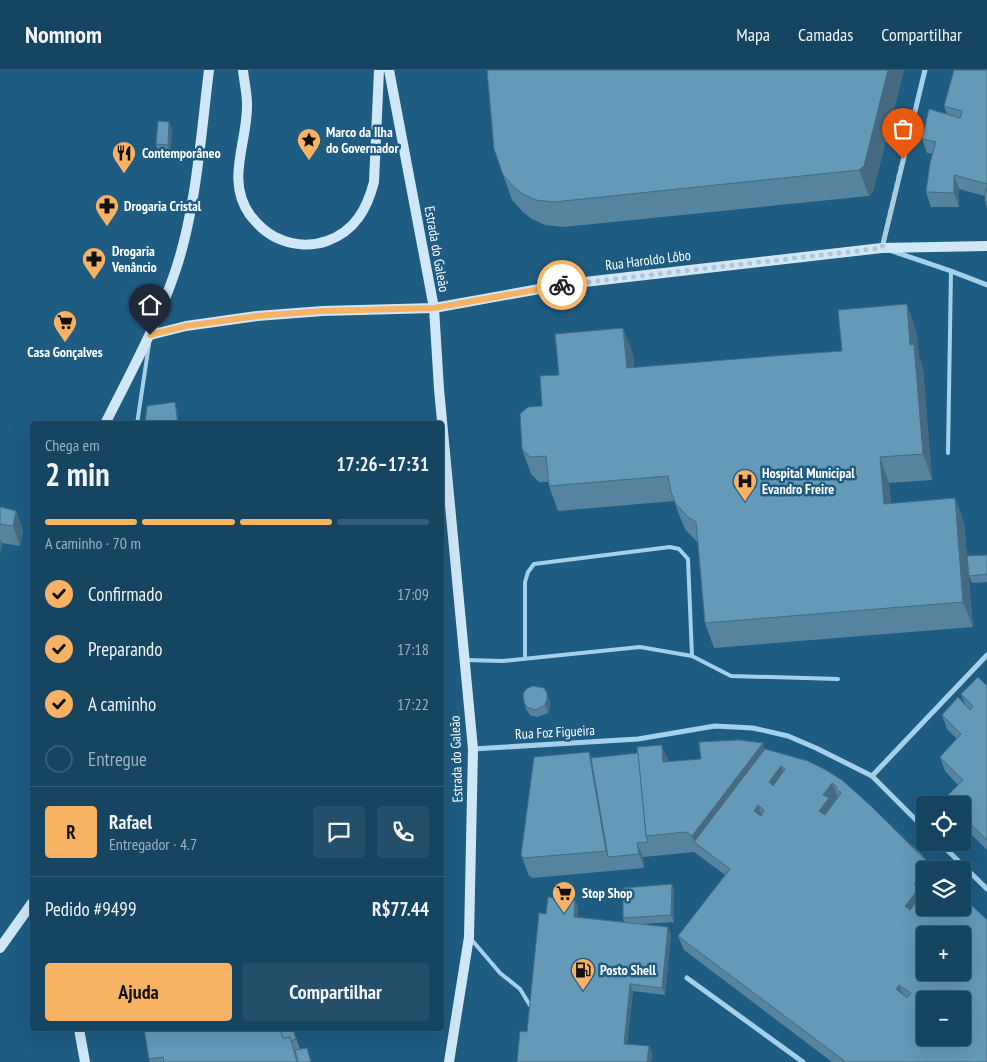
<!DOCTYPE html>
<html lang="pt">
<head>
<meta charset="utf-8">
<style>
  :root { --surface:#164562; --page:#234f6b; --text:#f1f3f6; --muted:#9eb1be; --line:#355d77; --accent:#f8b263 }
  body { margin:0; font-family:"PT Sans Narrow",sans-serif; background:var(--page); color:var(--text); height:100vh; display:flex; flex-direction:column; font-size:19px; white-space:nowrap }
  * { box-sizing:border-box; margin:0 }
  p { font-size:16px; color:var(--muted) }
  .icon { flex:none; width:28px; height:28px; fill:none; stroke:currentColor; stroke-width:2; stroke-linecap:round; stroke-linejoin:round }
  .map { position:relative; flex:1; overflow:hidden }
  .drawer { position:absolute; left:30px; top:351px; width:414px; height:610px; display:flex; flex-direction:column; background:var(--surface); border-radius:5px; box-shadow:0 5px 20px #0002,0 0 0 1px var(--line) }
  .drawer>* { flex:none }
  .tools { position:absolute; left:916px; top:726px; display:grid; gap:10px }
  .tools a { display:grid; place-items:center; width:55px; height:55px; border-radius:5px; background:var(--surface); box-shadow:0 5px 20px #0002,0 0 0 1px var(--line); font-size:25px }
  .pin { position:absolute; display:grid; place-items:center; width:42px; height:42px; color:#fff; margin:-51px -21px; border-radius:50% 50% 50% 0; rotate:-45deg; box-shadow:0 0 5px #0007 }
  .pin .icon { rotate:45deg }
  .courier { position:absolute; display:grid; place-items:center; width:50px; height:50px; margin:-25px; border:4px solid #f8b263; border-radius:50%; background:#fff; color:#222; box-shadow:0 1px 6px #0007 }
  .headline em { font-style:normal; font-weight:700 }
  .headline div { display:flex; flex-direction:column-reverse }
  .headline { display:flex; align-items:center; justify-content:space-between; height:85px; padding:0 15px }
  h1 { font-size:32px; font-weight:700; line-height:38px }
  .bar { display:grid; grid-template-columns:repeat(4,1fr); gap:8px 5px; align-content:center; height:60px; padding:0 15px }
  .bar i { height:6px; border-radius:4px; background:var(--line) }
  .bar .current { background:var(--accent) }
  .bar p { grid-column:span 4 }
  .line { display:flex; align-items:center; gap:12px; padding:0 15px; border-top:1px solid var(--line) }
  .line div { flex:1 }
  .round { display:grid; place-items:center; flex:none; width:52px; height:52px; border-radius:5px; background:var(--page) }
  ol { padding:0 15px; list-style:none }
  li { display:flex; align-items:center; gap:15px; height:55px }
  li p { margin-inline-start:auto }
  li .icon { padding:5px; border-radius:50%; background:var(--accent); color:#111; stroke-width:4 }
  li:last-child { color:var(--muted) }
  li i { width:28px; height:28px; border:2px solid var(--line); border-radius:50% }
  .primary-button { display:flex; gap:10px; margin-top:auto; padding:10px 15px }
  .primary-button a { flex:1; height:58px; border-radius:5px; background:var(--accent); color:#111; font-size:20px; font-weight:700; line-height:58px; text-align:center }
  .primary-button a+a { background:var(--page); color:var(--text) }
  header { display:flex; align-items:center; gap:30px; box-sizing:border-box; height:70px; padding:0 25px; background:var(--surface); border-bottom:1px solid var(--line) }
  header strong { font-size:24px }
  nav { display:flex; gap:28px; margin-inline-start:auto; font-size:18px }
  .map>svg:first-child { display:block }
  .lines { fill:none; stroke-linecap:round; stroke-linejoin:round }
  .lane { stroke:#a4d0e9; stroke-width:4 }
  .street { stroke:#a4d0e9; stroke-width:5 }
  .secondary { stroke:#cfe7f7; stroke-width:10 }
  .wall { fill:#56849e }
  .shaded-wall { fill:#466b81 }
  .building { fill:#6499b8; stroke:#466b81; fill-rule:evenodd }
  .done { stroke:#b0c6d3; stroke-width:5; stroke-dasharray:0 9 }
  .route { stroke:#f8b263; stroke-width:6 }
  .labels { text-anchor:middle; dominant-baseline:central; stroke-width:5; stroke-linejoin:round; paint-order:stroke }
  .poi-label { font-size:14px; font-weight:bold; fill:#fff; stroke:#1e5c82; text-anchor:start }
  .street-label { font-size:14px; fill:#fff; stroke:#1e5c82 }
</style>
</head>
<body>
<header>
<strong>Nomnom</strong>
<nav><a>Mapa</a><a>Camadas</a><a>Compartilhar</a></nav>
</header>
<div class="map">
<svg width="987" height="992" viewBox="0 0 987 992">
  <rect width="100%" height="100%" fill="#1e5c82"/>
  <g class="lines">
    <!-- lane -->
    <g class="lane">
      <path d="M137,354l12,-80"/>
      <path d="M948,383l3,-182"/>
      <path d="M525,588v-76l3,-10 6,-8 136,-17 9,2 9,10 4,97"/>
      <path d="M466,590l37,1 137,-14 52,9 39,20 107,3"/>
      <path d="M471,869l29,34 20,16 11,18"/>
    </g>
    <!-- street -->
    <g class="street">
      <path d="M884,178h-2l43,-178"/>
      <path d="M892,181l59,20 36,14"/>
      <path d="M473,679l165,-10 77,-13 38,2 35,8 28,12 56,28 53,53"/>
      <path d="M872,706l115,-121"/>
      <path d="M939,772l48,47"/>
      <path d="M687,908l116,84"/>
    </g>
    <!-- secondary -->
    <g class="secondary">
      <path d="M243,0c1,11 4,23 4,34 1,38 -22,76 3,111 7,9 15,17 25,22 16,8 35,10 52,4 28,-10 40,-32 47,-59l5,-112"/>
      <path d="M389,0l45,238 5,81 34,360 -4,188 -20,125"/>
      <path d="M150,265l36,-9 71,-10 66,-5 111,-3 133,-24 315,-36 105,-2"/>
      <path d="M105,354c25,-50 52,-99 70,-152 21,-61 26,-138 34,-202"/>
      <path d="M0,878l32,-45"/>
      <path d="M79,959l6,33"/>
    </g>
  </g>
  <!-- wall -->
  <g class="wall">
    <path d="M487,0h417l-31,121 -4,5 -306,31 -18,-2 -13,-6 -9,-7 -11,-12 -18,-51z"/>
    <path d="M987,0v137l-2,-5v-6l-26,-7v18h-28l-5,-15 7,-38 -6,-1 -5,-14 25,-25 -3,-8z"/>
    <path d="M169,52l3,7 -2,24 -12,-1 -2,-8z"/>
    <path d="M916,260l3,27 4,12 9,111 -43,3 2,21 64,-6 9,25 3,33 20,-1v27l-15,1 -3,-7 -2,-18 6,69 -259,21 -9,-25 -7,-80 -13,-14 -5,-12 -6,-16 -116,10 -9,-25v-4h-10l-8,-8 -9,-25 20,-43 17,-31 74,-21 1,14 208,-17z"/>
    <path d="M0,437l16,4 7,20 -3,15 -18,-3 -2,12z"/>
    <path d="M987,616v164l-25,-25v-20h-15l-2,-7 13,-13 -13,-14 -5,-14 17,-18 -10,-10 -5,-14 23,-11 -4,-10z"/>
    <path d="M550,631v6l-2,6 -11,4 -7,-2 -4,-6 -2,-7z"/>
    <path d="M765,679l43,12 115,95 1,2 11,11v1h-10v21l62,171h-155l-148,-112 -6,-14 47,-61 -31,-23 -51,5 1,11 -112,10 -3,-2 -8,-21 68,-103 2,6 75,-3 3,7 32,-3z"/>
    <path d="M672,814l2,8v30l-31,2 28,10 -6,61 -32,-4 -6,53 22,2 3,7 -1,9h-134l10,-30 19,-118 32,-7 -1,10 47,5 -1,-4z"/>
    <path d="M293,959l7,20 7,-1 4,14h-161l-1,-3z"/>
  </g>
  <!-- shaded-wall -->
  <g class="shaded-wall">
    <path d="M888,0h16l-31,121 -4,5 -10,-26z"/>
    <path d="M169,52l3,7 -2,24 -2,-8z"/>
    <path d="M954,105l5,14v18l-5,-14z"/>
    <path d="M907,234l9,26 3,27 4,12 9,111 -9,-26 -13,-109z"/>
    <path d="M623,258l10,26 3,39 -9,-25z"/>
    <path d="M175,332l2,7 2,15h-1z"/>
    <path d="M880,387l9,26 4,46 -9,-25z"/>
    <path d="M955,428l9,25 9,104 -10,-25z"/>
    <path d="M16,441l7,20 -3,15 -7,-20z"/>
    <path d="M0,468l2,5 -2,12z"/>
    <path d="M547,623l3,8v6l-2,6 -3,-8z"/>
    <path d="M763,673l7,20 -76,79 -2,-6z"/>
    <path d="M662,675l5,13 -1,-3 3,7h-6z"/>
    <path d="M589,682l7,20 12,85 -2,-6z"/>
    <path d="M781,696l5,14 -12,16 -5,-14z"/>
    <path d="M832,713l6,15 -13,27 -6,-14 4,-16z"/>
    <path d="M758,735l5,14 -9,-8z"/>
    <path d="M637,773l6,14 1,11 -5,-14z"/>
    <path d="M923,802l2,6v13l-15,30 -5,-15 9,-22z"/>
    <path d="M672,814l2,8v30l-3,-7z"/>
    <path d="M575,830l3,7 -1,17 -3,-7z"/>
    <path d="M668,857l3,7 -6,61 -3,-7z"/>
    <path d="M630,914l3,7 -7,60 -2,-7z"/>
    <path d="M899,915l6,14 -9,-10z"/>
    <path d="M649,976l3,7 -1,9h-4z"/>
  </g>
  <!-- building -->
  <g class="building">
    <path d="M487,0h401l-24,96 -5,4 -305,32 -18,-2 -13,-6 -9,-7 -11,-12 -9,-26z"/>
    <path d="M954,0h33v114l-33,-9v18l-28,-1 4,-29 6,-21 -14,-3 7,-30 31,9 2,-7 -18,-5z"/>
    <path d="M158,51l11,1 -1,23 -12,-1z"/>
    <path d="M987,117v15h-2v-9z"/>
    <path d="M907,234l3,41 4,-1 9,110 -43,3 4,47 71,-6 8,104 -258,21 -9,-101 -8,-5 -12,-13 -5,-12 -3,-16 -119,10 -3,-30 -16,1 -8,-8 -2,-35 8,-7 14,-1 -2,-30 19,-1 -4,-41 68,-6 4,40 172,-14 43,-3 -4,-41z"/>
    <path d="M175,332l3,22h-33l2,-18z"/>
    <path d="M0,437l16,4 -3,15 -13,-2z"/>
    <path d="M987,485v19l-18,2 -2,-20z"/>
    <path d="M978,607l9,9v154l-25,-24v-11h-11l-6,-7 18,-18 -23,-23 21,-23 -19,-19 16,-18 12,13 3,-4 -12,-12z"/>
    <path d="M533,616l11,2 3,5v7l-2,5 -10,5 -8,-3 -3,-5 -1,-8 3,-5z"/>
    <path d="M739,670l24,3 -71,93 -6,-4 -40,4 -9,-89 25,-2 1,17 38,-3 -2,-17z"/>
    <path d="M765,679l43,12 16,8 18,11 30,27 63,62 -1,1h-9v4l-2,-2 -9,12 6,3 -15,19 5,4 15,-19v17h37v-12l25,24v142h-141l-168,-126 52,-67 -36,-27zM781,696l4,3 -12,17 -4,-4zM832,713l5,4 -1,2 5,4 -16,22 -6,-4 10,-13 -6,-3zM758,735l6,5 -3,6 -7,-5zM925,865h37v37h-37zM899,915l12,8 -4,5 -11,-9zM925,930h37v38h-37z"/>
    <path d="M589,682l17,99 -82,7 -3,-3 13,-98z"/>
    <path d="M638,683l8,83 2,6 -11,1 2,11 -31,3 -17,-99z"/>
    <path d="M893,758l30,28 -1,1z"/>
    <path d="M672,814l-1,31 -48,3v-30z"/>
    <path d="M548,827l27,3 -1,17 94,10 -6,61 -32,-4 -6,60 25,2 -2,16h-130l3,-31 7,1 12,-119 7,1z"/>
    <path d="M144,959h136l3,9 7,-1 7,25h-133l-1,-5 -14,2z"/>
    <path d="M280,959h13l3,10 -5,2 -1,-4 -7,1z"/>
    <path d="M307,978l4,14h-13l-3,-12z"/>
  </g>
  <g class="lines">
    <!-- done -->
    <path class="done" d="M562,215l320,-37 21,-89"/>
    <!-- route -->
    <path class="route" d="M150,265l36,-9 71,-10 65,-5 112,-3 128,-23"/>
  </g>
  <!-- icons -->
  <defs>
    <g id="sight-pin" transform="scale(1.25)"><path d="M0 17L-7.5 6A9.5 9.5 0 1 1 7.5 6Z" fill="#f8b263" stroke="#1e5c82"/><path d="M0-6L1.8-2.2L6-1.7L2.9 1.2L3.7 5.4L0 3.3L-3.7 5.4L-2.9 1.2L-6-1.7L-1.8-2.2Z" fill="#111"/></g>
    <g id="restaurant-pin" transform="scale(1.25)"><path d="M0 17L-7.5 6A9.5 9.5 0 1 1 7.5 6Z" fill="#f8b263" stroke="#1e5c82"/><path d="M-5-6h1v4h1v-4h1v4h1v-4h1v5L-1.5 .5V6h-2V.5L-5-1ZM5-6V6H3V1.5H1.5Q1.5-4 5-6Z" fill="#111"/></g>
    <g id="pharmacy-pin" transform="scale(1.25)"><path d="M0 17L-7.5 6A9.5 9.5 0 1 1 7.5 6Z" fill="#f8b263" stroke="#1e5c82"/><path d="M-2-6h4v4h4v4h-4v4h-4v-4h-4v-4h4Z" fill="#111"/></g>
    <g id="supermarket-pin" transform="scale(1.25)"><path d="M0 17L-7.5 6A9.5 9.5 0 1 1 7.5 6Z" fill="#f8b263" stroke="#1e5c82"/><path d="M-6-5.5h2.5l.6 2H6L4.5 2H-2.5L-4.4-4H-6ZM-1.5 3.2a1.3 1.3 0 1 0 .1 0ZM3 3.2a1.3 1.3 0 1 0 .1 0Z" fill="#111"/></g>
    <g id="hospital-pin" transform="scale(1.25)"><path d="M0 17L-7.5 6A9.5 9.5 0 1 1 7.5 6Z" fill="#f8b263" stroke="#1e5c82"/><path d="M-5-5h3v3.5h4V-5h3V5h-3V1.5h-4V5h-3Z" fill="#111"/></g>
    <g id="fuel-pin" transform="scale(1.25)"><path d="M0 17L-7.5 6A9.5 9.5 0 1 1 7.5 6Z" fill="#f8b263" stroke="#1e5c82"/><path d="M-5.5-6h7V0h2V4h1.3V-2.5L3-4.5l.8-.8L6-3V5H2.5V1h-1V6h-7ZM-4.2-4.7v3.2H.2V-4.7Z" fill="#111"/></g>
  </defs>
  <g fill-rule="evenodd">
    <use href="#sight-pin" x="309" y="70"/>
    <use href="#restaurant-pin" x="124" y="83"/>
    <use href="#pharmacy-pin" x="107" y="136"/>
    <use href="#pharmacy-pin" x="94" y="189"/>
    <use href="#supermarket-pin" x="65" y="252"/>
    <use href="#hospital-pin" x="745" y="411"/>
    <use href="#supermarket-pin" x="564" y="823"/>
    <use href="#fuel-pin" x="583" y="900"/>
  </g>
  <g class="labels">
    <!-- poi labels -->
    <g class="poi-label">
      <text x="326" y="62">Marco da Ilha<tspan x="326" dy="16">do Governador</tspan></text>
      <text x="142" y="83">Contemporâneo</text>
      <text x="124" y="136">Drogaria Cristal</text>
      <text x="112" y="181">Drogaria<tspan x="112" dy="16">Venâncio</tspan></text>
      <text x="65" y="282" text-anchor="middle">Casa Gonçalves</text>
      <text x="762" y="403">Hospital Municipal<tspan x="762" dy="16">Evandro Freire</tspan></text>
      <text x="582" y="823">Stop Shop</text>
      <text x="600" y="900">Posto Shell</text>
    </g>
    <!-- street labels -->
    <g class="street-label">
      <text transform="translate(437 179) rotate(80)">Estrada do Galeão</text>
      <text transform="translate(648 190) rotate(-7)">Rua Haroldo Lôbo</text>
      <text transform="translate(555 662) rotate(-3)">Rua Foz Figueira</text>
      <text transform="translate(456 689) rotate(-92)">Estrada do Galeão</text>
    </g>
  </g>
</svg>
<div class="tools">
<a><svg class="icon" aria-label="locate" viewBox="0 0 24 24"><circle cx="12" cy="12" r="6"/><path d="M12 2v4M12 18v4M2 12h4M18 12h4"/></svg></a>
<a><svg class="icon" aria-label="layers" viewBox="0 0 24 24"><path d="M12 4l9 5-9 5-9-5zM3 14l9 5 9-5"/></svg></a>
<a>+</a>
<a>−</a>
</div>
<div class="pin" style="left:903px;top:89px;background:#ea580c"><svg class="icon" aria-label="bag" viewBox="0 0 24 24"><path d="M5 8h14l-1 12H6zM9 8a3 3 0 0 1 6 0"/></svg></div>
<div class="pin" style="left:150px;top:265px;background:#1f2937"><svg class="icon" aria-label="home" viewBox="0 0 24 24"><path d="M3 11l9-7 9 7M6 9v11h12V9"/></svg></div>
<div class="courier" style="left:562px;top:215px"><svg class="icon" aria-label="bike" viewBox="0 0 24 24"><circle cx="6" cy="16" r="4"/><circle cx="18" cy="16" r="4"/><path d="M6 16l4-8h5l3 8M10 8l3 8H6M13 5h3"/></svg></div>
<section class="drawer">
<div class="headline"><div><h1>2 min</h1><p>Chega em</p></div><em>17:26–17:31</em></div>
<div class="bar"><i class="current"></i><i class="current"></i><i class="current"></i><i></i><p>A caminho · 70 m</p></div>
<ol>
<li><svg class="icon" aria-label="check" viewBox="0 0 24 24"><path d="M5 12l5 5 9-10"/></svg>Confirmado<p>17:09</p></li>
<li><svg class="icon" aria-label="check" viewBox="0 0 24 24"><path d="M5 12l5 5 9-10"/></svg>Preparando<p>17:18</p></li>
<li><svg class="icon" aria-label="check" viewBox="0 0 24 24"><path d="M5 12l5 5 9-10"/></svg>A caminho<p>17:22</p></li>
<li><i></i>Entregue</li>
</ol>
<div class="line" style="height:90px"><b class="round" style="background:var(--accent);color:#111">R</b><div><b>Rafael</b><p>Entregador · 4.7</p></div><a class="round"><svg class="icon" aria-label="chat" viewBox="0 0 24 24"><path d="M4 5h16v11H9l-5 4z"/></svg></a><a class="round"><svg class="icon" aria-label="phone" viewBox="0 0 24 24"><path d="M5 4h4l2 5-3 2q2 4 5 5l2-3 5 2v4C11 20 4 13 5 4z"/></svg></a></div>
<div class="line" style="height:65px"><div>Pedido #9499</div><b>R$77.44</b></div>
<div class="primary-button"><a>Ajuda</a><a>Compartilhar</a></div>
</section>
</div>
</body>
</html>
